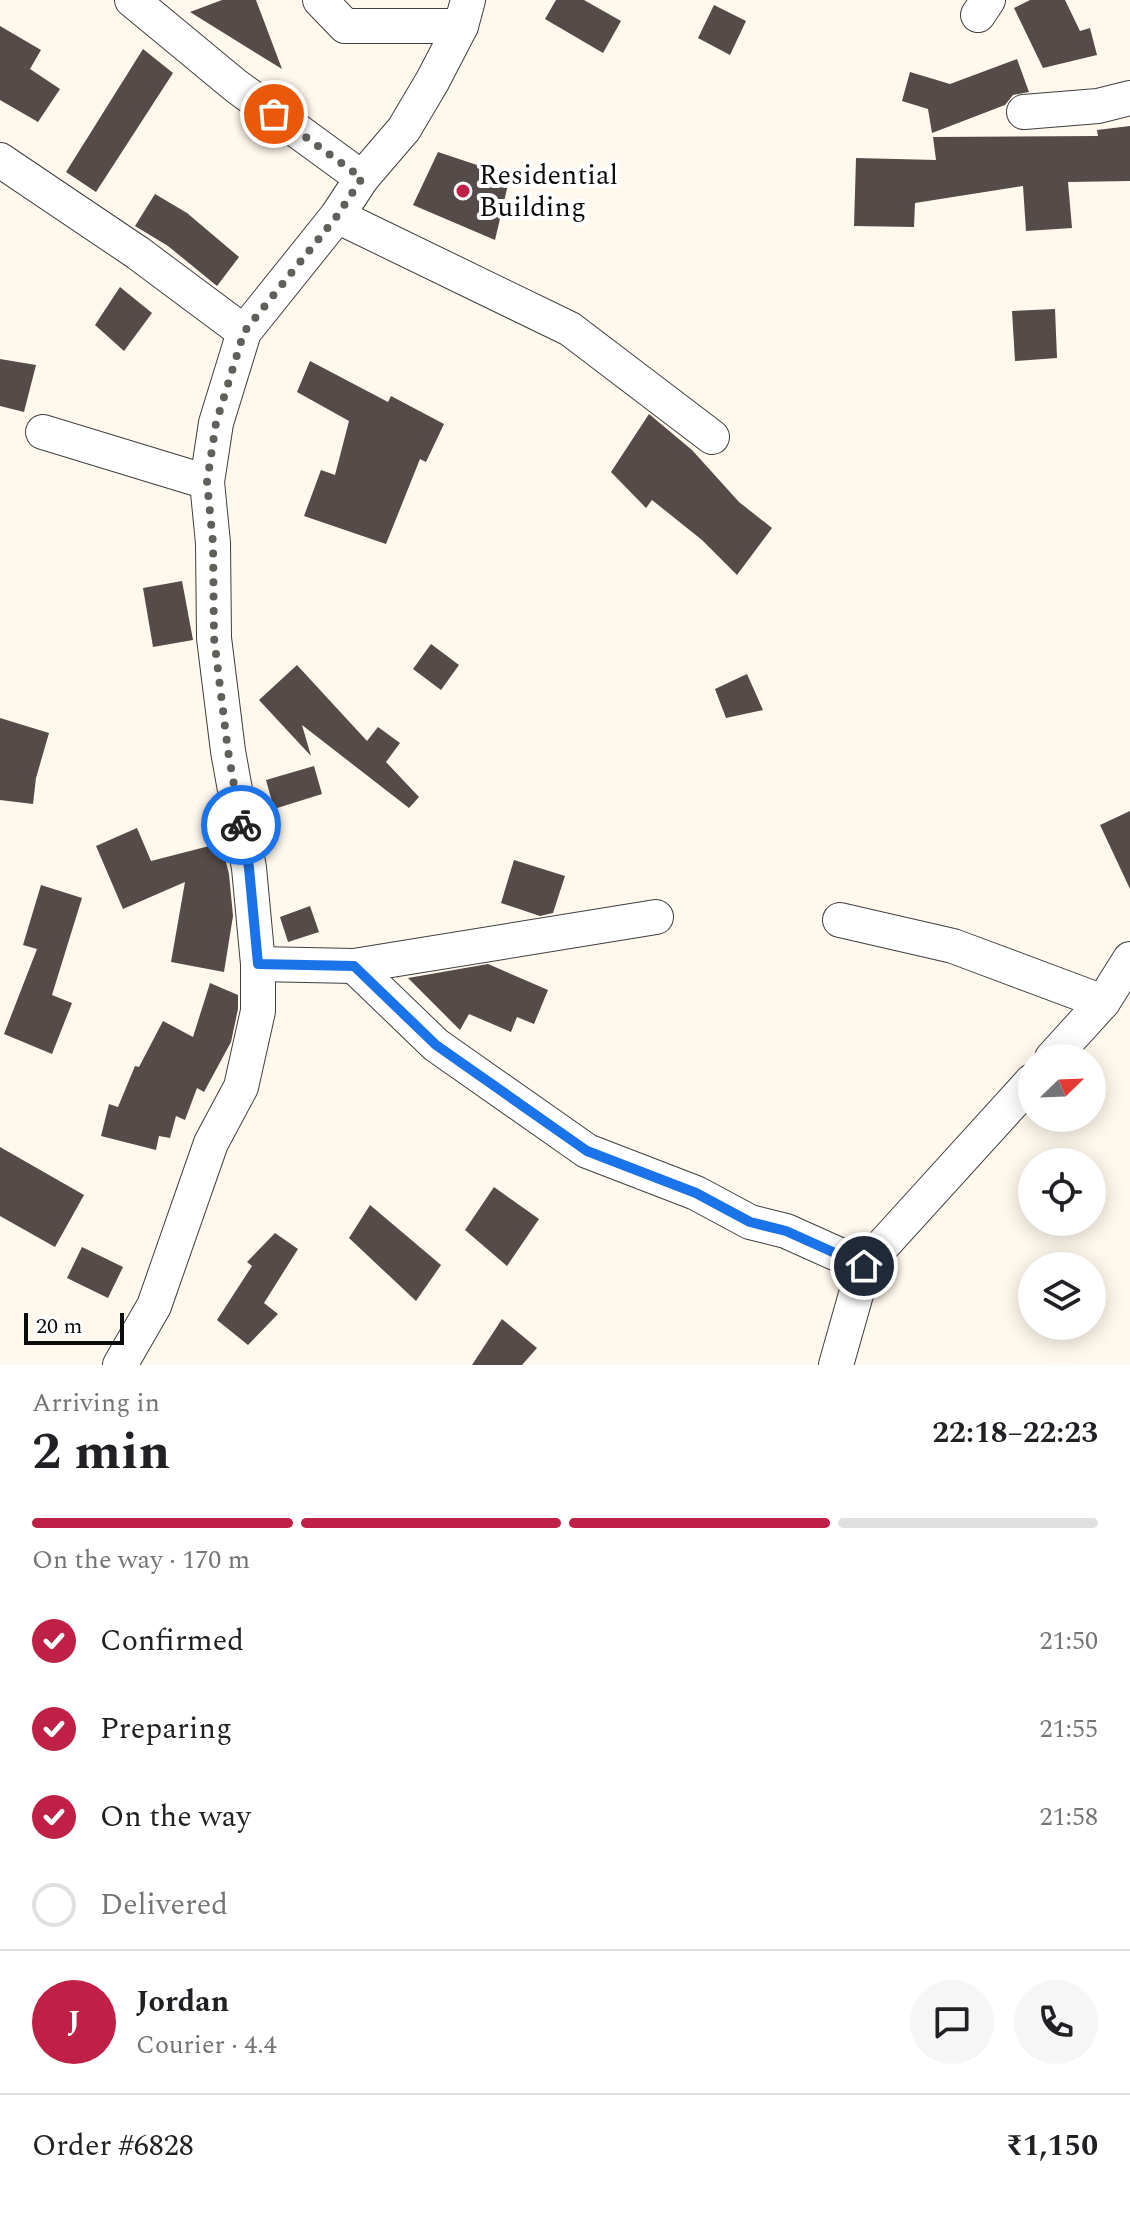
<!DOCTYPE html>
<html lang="en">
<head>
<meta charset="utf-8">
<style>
  :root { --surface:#fff; --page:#f6f6f6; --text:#202124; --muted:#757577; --line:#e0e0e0; --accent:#c02045 }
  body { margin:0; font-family:Spectral,serif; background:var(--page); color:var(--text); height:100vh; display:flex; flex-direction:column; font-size:30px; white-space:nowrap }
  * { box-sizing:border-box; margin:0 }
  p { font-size:26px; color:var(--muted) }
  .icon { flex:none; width:44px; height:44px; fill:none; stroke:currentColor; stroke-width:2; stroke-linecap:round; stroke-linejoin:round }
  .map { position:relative; height:1365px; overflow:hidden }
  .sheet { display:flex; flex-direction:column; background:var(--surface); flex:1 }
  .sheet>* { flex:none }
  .needle { width:52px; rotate:67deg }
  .tools { position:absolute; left:1018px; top:1044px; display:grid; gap:16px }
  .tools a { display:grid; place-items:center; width:88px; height:88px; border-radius:50%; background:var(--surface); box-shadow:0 4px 20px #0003; font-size:40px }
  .scale { position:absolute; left:24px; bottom:20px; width:100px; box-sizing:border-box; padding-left:8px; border:4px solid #0c0c0c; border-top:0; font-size:22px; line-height:28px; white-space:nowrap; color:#0c0c0c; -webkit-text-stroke:6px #fff; paint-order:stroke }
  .pin { position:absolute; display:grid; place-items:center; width:68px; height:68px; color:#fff; margin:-34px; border:4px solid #fff; border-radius:50%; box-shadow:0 2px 8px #0007 }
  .courier { position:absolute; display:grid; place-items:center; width:80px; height:80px; margin:-40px; border:6px solid #1a73e8; border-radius:50%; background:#fff; color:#222; box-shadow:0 2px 10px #0007 }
  .summary em { font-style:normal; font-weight:700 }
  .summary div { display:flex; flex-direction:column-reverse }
  .summary { display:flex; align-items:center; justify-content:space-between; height:136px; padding:0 32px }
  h1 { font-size:52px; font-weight:700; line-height:60px }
  .bar { display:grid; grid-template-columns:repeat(4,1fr); gap:12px 8px; align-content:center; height:96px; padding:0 32px }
  .bar i { height:10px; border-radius:6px; background:var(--line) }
  .bar .on { background:var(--accent) }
  .bar p { grid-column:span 4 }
  .line { display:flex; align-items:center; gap:20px; padding:0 32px; border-top:2px solid var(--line) }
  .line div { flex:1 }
  .round { display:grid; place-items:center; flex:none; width:84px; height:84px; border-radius:42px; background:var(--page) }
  ol { padding:0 32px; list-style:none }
  li { display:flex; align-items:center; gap:24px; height:88px }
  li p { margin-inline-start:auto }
  li .icon { padding:8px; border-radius:50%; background:var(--accent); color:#fff; stroke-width:4 }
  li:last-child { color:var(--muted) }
  li i { width:44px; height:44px; border:4px solid var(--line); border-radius:50% }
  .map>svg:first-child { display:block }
  .building { fill:#554b48 }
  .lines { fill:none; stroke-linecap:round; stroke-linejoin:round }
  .minor-casing { stroke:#3f3f3f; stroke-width:36 }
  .minor { stroke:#fff; stroke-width:34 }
  .done { stroke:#615f5a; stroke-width:8; stroke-dasharray:0 14.4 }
  .route { stroke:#1a73e8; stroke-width:10 }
  .poi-dot { fill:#c02045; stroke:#fff; stroke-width:3 }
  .labels { text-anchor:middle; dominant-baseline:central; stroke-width:8; stroke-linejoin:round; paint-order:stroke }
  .poi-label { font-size:28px; fill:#0c0c0c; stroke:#fff; text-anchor:start }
</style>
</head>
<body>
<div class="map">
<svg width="1130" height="1365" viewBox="0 0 1130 1365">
  <rect width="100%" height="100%" fill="#fff8ec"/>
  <!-- building -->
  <g class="building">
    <path d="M222,0h34l26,69 -92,-57z"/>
    <path d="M556,0h28l37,21 -18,32 -58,-34z"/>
    <path d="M1030,0h35l15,31 10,-3 7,27 -54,13 -29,-60z"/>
    <path d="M714,5l32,16 -16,34 -32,-17z"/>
    <path d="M0,26l41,24 -11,19 30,20 -22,33 -38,-22z"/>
    <path d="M143,49l30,24 -77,119 -30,-20z"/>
    <path d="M1017,59l12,33 -16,3 -8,10 -73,28 -4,-24 -26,-8 8,-29 40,12z"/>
    <path d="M1130,126v55l-62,1 4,46 -46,3 -3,-45 -108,17 -1,24 -60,-1 2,-68 80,2 -3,-23 165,-1 -1,-6z"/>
    <path d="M438,152l72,24 -15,64 -82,-35z"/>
    <path d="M155,194l32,19 52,44 -22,29 -49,-40 -33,-20z"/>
    <path d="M120,287l32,26 -28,38 -29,-26z"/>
    <path d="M1055,309l2,49 -42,3 -3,-50z"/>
    <path d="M0,359l36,6 -12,47 -24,-6z"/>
    <path d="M310,361l78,41 3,-6 53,28 -18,38 -6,-3 -34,85 -82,-28 17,-46 14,5 14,-54 -52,-29z"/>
    <path d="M649,414l43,36 47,52 33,26 -35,47 -35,-35 -50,-40 -6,8 -35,-36z"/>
    <path d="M182,581l11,59 -40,7 -10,-59z"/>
    <path d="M431,644l28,21 -18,25 -28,-21z"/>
    <path d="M297,665l70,76 11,-14 22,16 -14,19 33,35 -10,11 -107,-83 9,31 -52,-56z"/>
    <path d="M747,674l16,36 -37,8 -11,-29z"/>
    <path d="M0,718l49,15 -13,45 -3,26 -33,-4z"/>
    <path d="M314,766l8,28 -48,15 -8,-29z"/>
    <path d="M1130,811v78l-30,-64z"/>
    <path d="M137,828l14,33 70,-18 8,31 4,42 -9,56 -53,-10 14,-80 -62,27 -27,-63z"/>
    <path d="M514,860l51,16 -12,37 -13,3 -39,-13z"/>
    <path d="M41,885l41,13 -30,97 20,8 -20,51 -48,-20 33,-85 -14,-4z"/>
    <path d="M310,906l9,26 -31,10 -8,-25z"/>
    <path d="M488,964l60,26 -14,34 -17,-7 -6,15 -42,-18 -9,16 -52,-52z"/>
    <path d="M210,983l28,12v14l-7,33 -27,50 -7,-4 -12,32 -9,-4 -6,22 -11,-2 -3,14 -55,-14 8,-32 9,3 17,-41 4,1 24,-46 30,16z"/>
    <path d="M0,1147l84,48 -29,52 -55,-31z"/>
    <path d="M494,1187l45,32 -32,47 -42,-36z"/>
    <path d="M370,1205l71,60 -25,36 -67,-63z"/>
    <path d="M275,1233l23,16 -34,54 14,11 -30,31 -31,-25 35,-54 -5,-4z"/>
    <path d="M82,1247l41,20 -15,31 -41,-20z"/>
    <path d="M502,1319l35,29 -15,17h-50z"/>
  </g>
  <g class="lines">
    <!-- minor casing -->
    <g class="minor-casing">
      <g id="minor">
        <path d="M132,0l104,86 126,92"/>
        <path d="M320,0l25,26h116"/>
        <path d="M978,15l10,-15"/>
        <path d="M1024,112l74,-6 32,-8"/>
        <path d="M0,160l138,93 106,79"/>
        <path d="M337,216l233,113 142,108"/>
        <path d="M43,432l164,50"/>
        <path d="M840,920l113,26 150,56"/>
        <path d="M258,964l96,2 302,-49"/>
        <path d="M354,966l82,79 151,106 109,42 54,29 36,9 78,35 -28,99"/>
        <path d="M1052,1058l51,-56 27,-43"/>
        <path d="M864,1266l168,-185"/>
        <path d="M120,1365l34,-59 57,-163 30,-56 17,-76v-47l-9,-96 -21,-117 -14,-113 -1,-95 -6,-61 9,-59 28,-91 93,-116 25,-38 42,-49 29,-49 28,-54 7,-26"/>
      </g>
    </g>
    <!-- minor -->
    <use href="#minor" class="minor"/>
  </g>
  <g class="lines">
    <!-- done -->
    <path class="done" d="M241,825l-13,-74 -14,-113 -1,-95 -6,-61 9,-59 28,-91 93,-116 25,-38 -88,-64"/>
    <!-- route -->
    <path class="route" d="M241,825l8,43 9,96 96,2 82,79 151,106 109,42 54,29 36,9 78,35"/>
  </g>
  <!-- markers -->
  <circle class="poi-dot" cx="463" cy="191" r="8"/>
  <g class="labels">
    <!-- poi labels -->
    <g class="poi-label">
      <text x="479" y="175">Residential<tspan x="479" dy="32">Building</tspan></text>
    </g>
  </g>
</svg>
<div class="tools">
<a><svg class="needle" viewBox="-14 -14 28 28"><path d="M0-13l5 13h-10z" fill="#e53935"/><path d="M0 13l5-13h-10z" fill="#757577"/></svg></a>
<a><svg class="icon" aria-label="locate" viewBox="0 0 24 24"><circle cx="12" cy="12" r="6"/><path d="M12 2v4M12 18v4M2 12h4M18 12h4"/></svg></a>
<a><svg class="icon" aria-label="layers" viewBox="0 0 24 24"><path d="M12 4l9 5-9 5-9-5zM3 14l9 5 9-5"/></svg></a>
</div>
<div class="scale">20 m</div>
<div class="pin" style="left:274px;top:114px;background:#ea580c"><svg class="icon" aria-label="bag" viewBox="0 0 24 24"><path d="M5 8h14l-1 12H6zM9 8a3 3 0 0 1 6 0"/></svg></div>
<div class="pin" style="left:864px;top:1266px;background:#1f2937"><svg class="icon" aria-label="home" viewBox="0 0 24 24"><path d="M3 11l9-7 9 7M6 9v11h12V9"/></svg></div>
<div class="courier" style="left:241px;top:825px"><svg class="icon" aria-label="bike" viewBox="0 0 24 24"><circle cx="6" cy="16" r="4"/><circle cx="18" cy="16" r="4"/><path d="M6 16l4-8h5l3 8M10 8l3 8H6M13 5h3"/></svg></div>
</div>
<section class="sheet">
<div class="summary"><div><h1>2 min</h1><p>Arriving in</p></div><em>22:18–22:23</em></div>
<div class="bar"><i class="on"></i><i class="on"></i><i class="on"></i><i></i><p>On the way · 170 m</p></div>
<ol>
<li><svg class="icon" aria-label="check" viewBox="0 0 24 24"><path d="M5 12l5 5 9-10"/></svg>Confirmed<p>21:50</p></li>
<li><svg class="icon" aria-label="check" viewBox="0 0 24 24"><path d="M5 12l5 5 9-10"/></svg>Preparing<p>21:55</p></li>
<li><svg class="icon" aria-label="check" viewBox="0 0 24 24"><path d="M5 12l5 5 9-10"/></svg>On the way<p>21:58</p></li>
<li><i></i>Delivered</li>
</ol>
<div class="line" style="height:144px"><b class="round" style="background:var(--accent);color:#fff">J</b><div><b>Jordan</b><p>Courier · 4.4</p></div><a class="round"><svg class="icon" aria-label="chat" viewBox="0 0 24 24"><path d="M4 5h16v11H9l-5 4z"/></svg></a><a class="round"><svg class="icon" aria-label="phone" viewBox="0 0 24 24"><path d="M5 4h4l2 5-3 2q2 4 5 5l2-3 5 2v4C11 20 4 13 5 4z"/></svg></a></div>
<div class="line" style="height:104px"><div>Order #6828</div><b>₹1,150</b></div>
</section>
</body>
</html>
